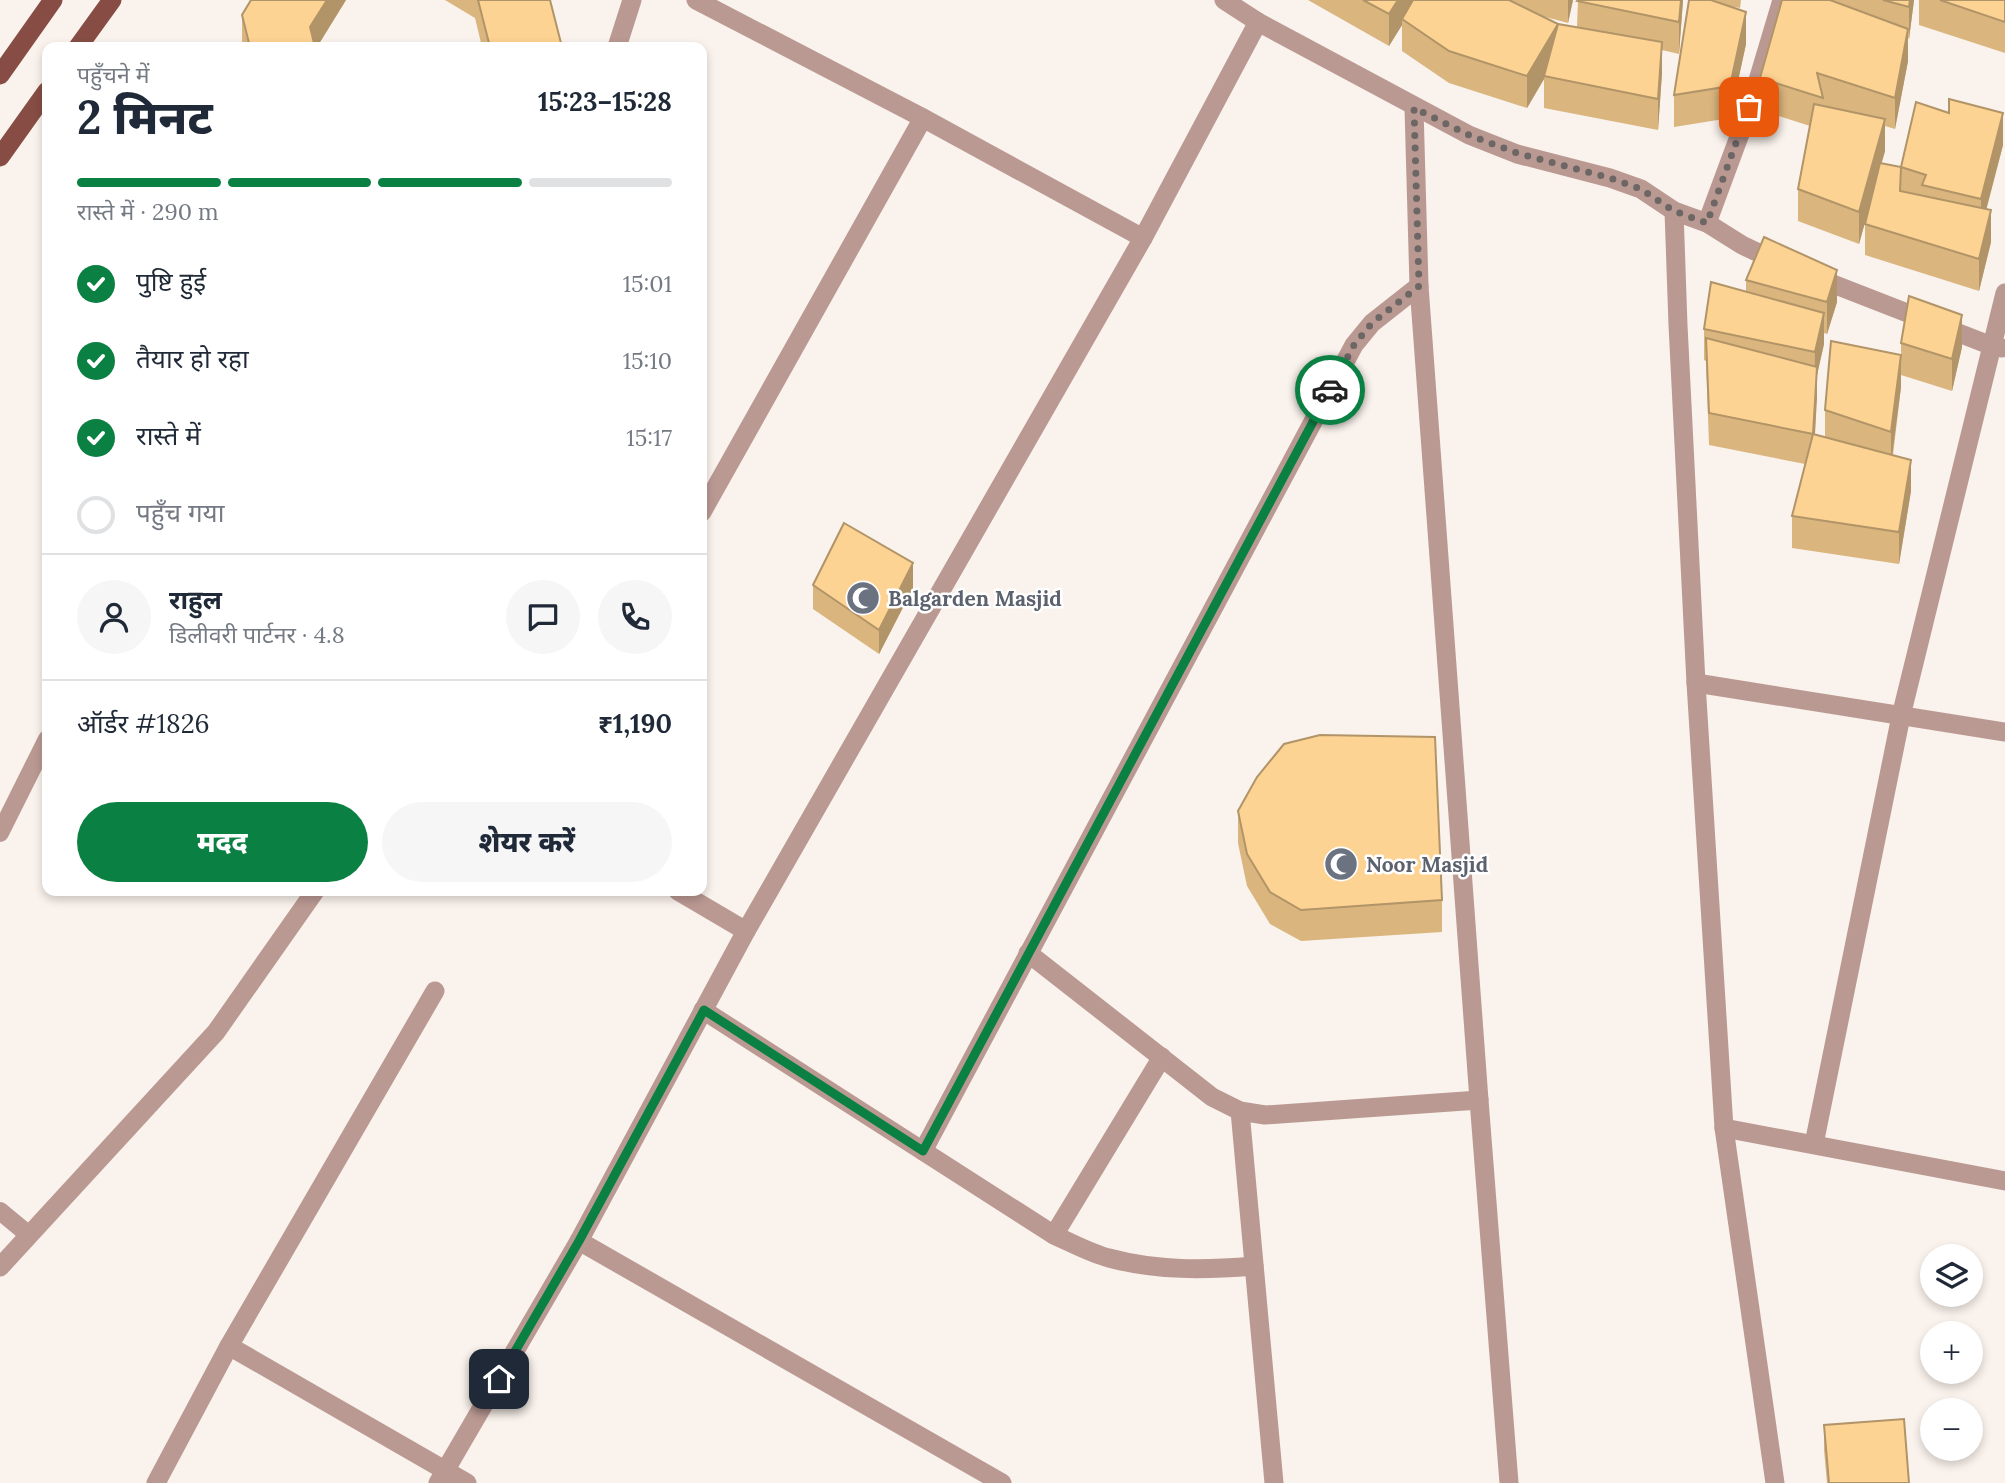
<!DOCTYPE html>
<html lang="hi">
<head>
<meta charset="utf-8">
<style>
  :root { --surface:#fff; --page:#f6f6f7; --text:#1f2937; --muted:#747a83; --line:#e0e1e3; --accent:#0b8043 }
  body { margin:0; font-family:Lora,"Noto Sans Devanagari",serif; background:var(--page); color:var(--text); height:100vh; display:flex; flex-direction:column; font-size:26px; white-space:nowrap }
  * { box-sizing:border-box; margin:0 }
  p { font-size:23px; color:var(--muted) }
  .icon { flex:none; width:38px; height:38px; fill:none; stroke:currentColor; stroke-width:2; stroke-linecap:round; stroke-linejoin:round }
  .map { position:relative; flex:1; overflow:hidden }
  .sheet { position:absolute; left:42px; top:42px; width:665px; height:854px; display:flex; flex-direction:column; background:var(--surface); border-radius:14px; box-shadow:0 4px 10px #0003 }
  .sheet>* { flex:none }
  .fabs { position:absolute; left:1920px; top:1244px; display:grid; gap:14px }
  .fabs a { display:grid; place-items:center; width:63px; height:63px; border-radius:50%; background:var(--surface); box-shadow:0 4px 10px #0003; font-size:35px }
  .pin { position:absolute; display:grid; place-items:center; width:60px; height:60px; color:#fff; margin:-30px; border-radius:14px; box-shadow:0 4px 10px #0006 }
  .courier { position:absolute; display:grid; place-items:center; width:70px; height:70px; margin:-35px; border:5px solid #0b8043; border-radius:50%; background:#fff; color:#222; box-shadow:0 2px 9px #0007 }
  .overview em { font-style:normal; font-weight:800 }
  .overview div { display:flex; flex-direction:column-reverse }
  .overview { display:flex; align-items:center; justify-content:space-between; height:119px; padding:0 35px }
  h1 { font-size:46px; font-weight:800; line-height:52px }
  .bar { display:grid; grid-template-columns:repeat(4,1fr); gap:10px 7px; align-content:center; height:84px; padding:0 35px }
  .bar i { height:9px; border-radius:5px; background:var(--line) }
  .bar .selected { background:var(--accent) }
  .bar p { grid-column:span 4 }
  .line { display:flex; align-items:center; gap:18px; padding:0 35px; border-top:2px solid var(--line) }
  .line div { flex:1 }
  .round { display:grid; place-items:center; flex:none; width:74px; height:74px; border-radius:37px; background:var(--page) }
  ol { padding:0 35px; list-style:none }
  li { display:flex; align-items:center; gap:21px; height:77px }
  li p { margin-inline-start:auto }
  li .icon { padding:7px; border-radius:50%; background:var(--accent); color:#fff; stroke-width:4 }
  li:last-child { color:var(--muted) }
  li i { width:38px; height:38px; border:4px solid var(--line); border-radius:50% }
  .cta { display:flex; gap:14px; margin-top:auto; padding:14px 35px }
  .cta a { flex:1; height:80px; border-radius:42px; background:var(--accent); color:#fff; font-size:28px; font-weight:800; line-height:80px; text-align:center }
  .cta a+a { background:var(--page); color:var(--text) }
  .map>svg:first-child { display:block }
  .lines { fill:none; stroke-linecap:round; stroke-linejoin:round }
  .service { stroke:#bb9993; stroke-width:18 }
  .minor { stroke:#bb9993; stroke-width:19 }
  .primary { stroke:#874d44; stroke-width:19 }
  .wall { fill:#dab57e }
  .shaded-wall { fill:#b19467 }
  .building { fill:#fdd393; stroke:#b19467; stroke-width:2 }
  .done { stroke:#6c6764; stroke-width:7; stroke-dasharray:0 12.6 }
  .route { stroke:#0b8043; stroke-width:9 }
  .labels { text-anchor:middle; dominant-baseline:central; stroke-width:5; stroke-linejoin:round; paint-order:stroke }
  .worship-label { font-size:21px; font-weight:bold; fill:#5b616d; stroke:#fff; text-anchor:start }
</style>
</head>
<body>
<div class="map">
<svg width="2005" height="1483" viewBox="0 0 2005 1483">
  <rect width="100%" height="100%" fill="#faf2ec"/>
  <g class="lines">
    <!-- service -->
    <g class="service">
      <path d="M0,833l47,-94"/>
      <path d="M0,1211l29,24"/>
    </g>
    <!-- minor -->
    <g class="minor">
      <path d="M696,0l227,118 220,120"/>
      <path d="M1224,0l34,22 211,113 48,19 93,24 31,11 33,22 33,12 35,22 38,18"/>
      <path d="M617,47l15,-47"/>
      <path d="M1414,108l5,178 60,814 30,383"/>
      <path d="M1674,211l4,114 18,358 28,445 51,355"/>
      <path d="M1707,223l43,-116 32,-107"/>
      <path d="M1815,277l177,69 10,2"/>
      <path d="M702,512l221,-394"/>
      <path d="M1696,683l309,49"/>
      <path d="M678,891l68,40"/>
      <path d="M1028,953l184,144 28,14 25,4 214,-15"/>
      <path d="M703,1010l351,225c18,8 36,18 55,23 48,13 96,12 145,8"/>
      <path d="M1240,1111l34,372"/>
      <path d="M1724,1128l281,53"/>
      <path d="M1814,1144l87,-428 104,-423"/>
      <path d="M923,1151l431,-806 18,-22 47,-37"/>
      <path d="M1054,1235l108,-178"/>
      <path d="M579,1241l423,242"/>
      <path d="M0,1267l216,-235 99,-141"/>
      <path d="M229,1346l238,137"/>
      <path d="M156,1483l73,-137 206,-355"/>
      <path d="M438,1483l141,-242 167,-310 397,-693 115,-216"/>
    </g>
    <!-- primary -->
    <g class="primary">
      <path d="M78,47l34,-47"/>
      <path d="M0,75l53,-75"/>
      <path d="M0,157l47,-66"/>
    </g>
  </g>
  <!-- wall -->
  <g class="wall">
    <path d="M251,0h95l-29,47h-75v-32z"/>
    <path d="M445,0h105l12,47h-80l-7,-29z"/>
    <path d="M1308,0h265l-5,23 -30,-8 20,9 19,4 1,-28h105l-4,54 -17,-4v23l-4,57 -114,-22v-29l-17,29 -78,-25 -47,-32v-26l-13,21z"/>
    <path d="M1689,0h52l-1,8 -12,-2 18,38 -16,74 -56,9v-32z"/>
    <path d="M1782,0h132l-5,39 -1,-1v23l-13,68 -10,-3v25l-4,13 20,3 102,-22 -17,64 5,33 -12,49 -114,-36v-31l2,-10 -8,30 -61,-23v-32l12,-63 -50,-16v-32z"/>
    <path d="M1919,0h86v53l-86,-28z"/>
    <path d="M1746,280l91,22 -10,32 -3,-1v11l-7,31 -2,59 10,3v-27l76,-55v-12l61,4 -10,44 -51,-16v12l-8,68 18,36 -12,73 -107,-16v-32l13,-52 -96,-19 -3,-84 -2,-1v-31l42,-37z"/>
    <path d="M813,585l100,3 -34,66 -66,-45z"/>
    <path d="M1238,811l204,89v32l-141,9 -31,-17 -23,-38 -9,-43z"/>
    <path d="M1824,1425l85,58h-82l-3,-33z"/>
  </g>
  <!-- shaded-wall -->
  <g class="shaded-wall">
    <path d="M327,0h19l-29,47h-7v-20z"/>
    <path d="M1398,0h20l-16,19v6l-13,21v-32z"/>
    <path d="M1568,0h5l-5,23z"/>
    <path d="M1681,0h2l-4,54v-32z"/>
    <path d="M1910,0h4l-5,39v-32z"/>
    <path d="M1746,12v32l-16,74v-32z"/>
    <path d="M1558,24l-14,55 -17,29v-32z"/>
    <path d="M1908,29v32l-13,68v-31z"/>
    <path d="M1662,42v31l-4,57v-31z"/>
    <path d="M2003,113v32l-22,85v-31z"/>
    <path d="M1885,119v32l-26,93v-32z"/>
    <path d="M1991,210v32l-12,49v-32z"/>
    <path d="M1837,270v32l-10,32v-32z"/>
    <path d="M1824,313v31l-7,31v24l-4,67 2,-114z"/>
    <path d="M1962,315v32l-10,44v-32z"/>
    <path d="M1901,355v32l-10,77v-32z"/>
    <path d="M1911,460v31l-12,73v-32z"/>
    <path d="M913,563v25l-34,66v-24z"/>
  </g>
  <!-- building -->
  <g class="building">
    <path d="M251,0h76l-17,27 5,20h-65l-8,-32z"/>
    <path d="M478,0h72l12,47h-72z"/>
    <path d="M1363,0h35l-9,14z"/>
    <path d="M1413,0h96l49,24 -31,52 -78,-25 -47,-32z"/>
    <path d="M1578,0h103l-2,22 -102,-21z"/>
    <path d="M1689,0h22l35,12 -16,74 -56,9z"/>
    <path d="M1782,0h48l78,29 -13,69 -78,-25 6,25 -63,-20z"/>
    <path d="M1883,0h27l-1,7z"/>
    <path d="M1940,0h65v22z"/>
    <path d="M1558,24l104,18 -4,57 -114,-23z"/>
    <path d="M1949,99l54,14 -22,86 -59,-14 4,-10 -25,-8 15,-65 33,11z"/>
    <path d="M1814,104l71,15 -26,93 -61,-23z"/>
    <path d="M1880,163l21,4 -1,24 91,19 -12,49 -114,-35z"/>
    <path d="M1764,237l73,33 -10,32 -81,-22z"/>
    <path d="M1711,282l113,31 -9,39 -111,-23z"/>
    <path d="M1909,296l53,19 -10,44 -51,-16z"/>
    <path d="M1706,338l111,29 -4,67 -104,-21z"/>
    <path d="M1831,341l70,14 -10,77 -66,-22z"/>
    <path d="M1813,434l98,26 -12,72 -107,-16z"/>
    <path d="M844,523l69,40 -34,67 -66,-45z"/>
    <path d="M1320,735l115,2 7,163 -141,10 -31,-18 -23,-38 -9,-43 19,-34 27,-33z"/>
    <path d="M1904,1419l5,64h-80l-5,-58z"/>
  </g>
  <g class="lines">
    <!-- done -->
    <path class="done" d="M1330,390l24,-45 18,-22 47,-37 -5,-178 55,27 48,18 93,25 31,11 33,22 33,12 42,-116"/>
    <!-- route -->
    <path class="route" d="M499,1379l80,-138 125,-231 219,141 407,-761"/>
  </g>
  <!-- icons -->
  <defs>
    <g id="mosque-disc" transform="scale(1.75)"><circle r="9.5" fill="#6b7280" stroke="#fff"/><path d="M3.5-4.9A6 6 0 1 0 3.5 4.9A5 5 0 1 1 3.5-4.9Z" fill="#fff"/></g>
  </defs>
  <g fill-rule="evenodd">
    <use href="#mosque-disc" x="863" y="598"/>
    <use href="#mosque-disc" x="1341" y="864"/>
  </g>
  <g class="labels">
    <!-- worship labels -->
    <g class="worship-label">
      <text x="888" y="598">Balgarden Masjid</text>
      <text x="1366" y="864">Noor Masjid</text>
    </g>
  </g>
</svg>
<div class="fabs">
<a><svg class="icon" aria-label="layers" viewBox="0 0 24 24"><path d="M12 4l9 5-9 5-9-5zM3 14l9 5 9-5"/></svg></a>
<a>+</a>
<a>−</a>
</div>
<div class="pin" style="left:1749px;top:107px;background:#ea580c"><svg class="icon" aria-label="bag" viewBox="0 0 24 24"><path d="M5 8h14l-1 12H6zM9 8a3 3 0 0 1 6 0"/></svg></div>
<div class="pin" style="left:499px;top:1379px;background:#1f2937"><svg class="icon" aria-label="home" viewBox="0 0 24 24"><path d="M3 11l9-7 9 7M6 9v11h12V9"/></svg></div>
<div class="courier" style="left:1330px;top:390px"><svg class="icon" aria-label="car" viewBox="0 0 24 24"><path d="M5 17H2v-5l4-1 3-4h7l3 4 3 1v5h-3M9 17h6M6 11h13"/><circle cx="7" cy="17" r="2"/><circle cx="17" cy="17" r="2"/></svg></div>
<section class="sheet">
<div class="overview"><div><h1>2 मिनट</h1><p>पहुँचने में</p></div><em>15:23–15:28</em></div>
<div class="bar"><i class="selected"></i><i class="selected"></i><i class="selected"></i><i></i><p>रास्ते में · 290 m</p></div>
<ol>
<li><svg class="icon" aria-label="check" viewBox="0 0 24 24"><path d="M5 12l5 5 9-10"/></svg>पुष्टि हुई<p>15:01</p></li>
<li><svg class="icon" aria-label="check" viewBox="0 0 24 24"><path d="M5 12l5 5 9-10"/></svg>तैयार हो रहा<p>15:10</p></li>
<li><svg class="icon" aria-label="check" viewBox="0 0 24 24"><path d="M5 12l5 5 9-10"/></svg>रास्ते में<p>15:17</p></li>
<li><i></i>पहुँच गया</li>
</ol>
<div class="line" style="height:126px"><a class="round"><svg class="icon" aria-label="person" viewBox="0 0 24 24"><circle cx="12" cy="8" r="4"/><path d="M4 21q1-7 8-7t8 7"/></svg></a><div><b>राहुल</b><p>डिलीवरी पार्टनर · 4.8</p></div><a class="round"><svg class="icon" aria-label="chat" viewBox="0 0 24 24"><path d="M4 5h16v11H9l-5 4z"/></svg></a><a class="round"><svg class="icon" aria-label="phone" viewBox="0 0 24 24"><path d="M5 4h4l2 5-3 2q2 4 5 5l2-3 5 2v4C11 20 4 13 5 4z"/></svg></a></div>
<div class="line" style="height:91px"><div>ऑर्डर #1826</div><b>₹1,190</b></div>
<div class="cta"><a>मदद</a><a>शेयर करें</a></div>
</section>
</div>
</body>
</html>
